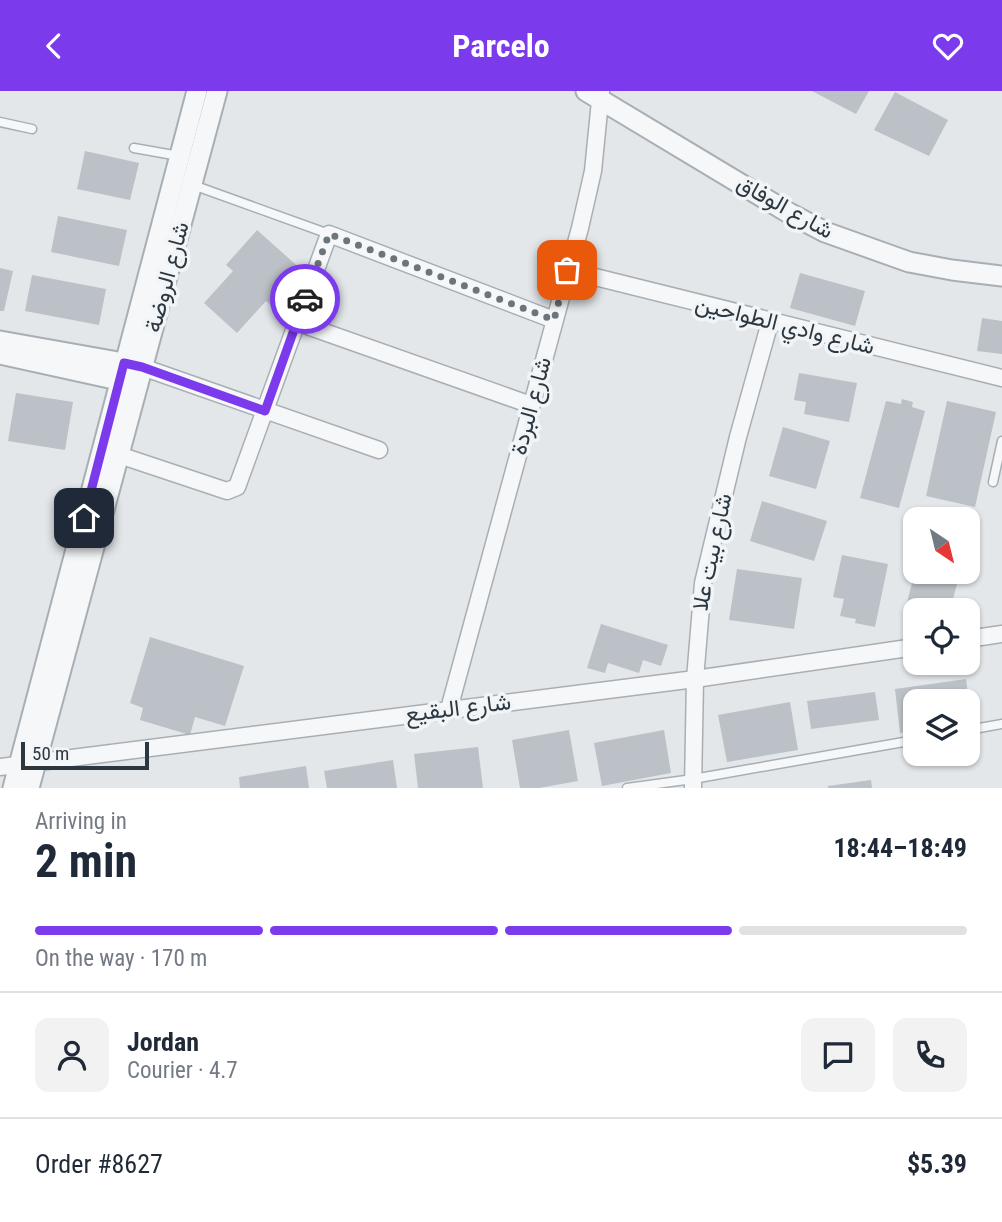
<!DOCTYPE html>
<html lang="en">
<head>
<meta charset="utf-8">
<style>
  :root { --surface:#fff; --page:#f2f2f3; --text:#1f2937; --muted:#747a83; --line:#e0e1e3; --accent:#7c3aed }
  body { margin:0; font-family:"Roboto Condensed",Vazirmatn,sans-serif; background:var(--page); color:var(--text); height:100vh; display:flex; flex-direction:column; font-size:26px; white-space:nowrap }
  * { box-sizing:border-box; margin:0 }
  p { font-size:23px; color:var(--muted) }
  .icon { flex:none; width:38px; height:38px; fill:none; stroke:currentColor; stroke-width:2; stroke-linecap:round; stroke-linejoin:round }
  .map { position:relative; height:697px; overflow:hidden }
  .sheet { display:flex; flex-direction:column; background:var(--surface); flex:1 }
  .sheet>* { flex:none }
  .needle { width:46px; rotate:145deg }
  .fabs { position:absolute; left:903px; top:416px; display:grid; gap:14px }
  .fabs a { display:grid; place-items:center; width:77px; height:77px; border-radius:14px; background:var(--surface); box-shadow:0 2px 5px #0004; font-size:35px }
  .scale { position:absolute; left:21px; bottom:18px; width:128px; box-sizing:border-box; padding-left:7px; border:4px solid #2c3740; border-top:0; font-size:19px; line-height:24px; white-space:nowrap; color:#2c3740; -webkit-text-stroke:5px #f2f5f7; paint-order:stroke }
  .pin { position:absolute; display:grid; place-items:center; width:60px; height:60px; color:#fff; margin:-30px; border-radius:14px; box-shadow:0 4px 10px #0006 }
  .courier { position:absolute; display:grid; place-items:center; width:70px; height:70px; margin:-35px; border:5px solid #7c3aed; border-radius:50%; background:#fff; color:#222; box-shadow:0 2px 9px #0007 }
  .headline em { font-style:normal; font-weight:700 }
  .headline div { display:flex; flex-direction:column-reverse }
  .headline { display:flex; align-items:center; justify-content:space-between; height:119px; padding:0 35px }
  h1 { font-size:46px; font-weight:700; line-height:52px }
  .bar { display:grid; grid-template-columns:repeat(4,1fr); gap:10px 7px; align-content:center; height:84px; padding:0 35px }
  .bar i { height:9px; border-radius:5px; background:var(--line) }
  .bar .selected { background:var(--accent) }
  .bar p { grid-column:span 4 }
  .line { display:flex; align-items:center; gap:18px; padding:0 35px; border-top:2px solid var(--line) }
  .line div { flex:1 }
  .round { display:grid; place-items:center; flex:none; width:74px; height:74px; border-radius:14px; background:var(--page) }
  header { display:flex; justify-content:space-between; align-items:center; height:91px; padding:0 35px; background:var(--accent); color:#fff; font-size:32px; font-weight:700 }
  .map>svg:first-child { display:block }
  .building { fill:#bbc1c6 }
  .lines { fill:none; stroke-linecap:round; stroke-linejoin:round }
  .service-casing { stroke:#a8afb4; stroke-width:11 }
  .minor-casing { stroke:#a8afb4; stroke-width:19 }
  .tertiary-casing { stroke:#a8afb4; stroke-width:23 }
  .service { stroke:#f5f7f8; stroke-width:8 }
  .minor { stroke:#f5f7f8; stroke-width:16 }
  .tertiary { stroke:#f5f7f8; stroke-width:19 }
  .done { stroke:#6c757c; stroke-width:7; stroke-dasharray:0 12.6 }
  .route { stroke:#7c3aed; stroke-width:9 }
  .labels { text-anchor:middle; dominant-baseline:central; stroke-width:7; stroke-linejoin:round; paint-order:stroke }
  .street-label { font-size:23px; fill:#2c3740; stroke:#f2f5f7 }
</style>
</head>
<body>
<header><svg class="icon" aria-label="back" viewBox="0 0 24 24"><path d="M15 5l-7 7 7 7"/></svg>Parcelo<svg class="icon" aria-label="heart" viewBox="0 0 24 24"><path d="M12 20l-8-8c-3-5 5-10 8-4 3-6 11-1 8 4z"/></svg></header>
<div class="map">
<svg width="1002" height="697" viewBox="0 0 1002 697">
  <rect width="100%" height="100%" fill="#e3e7ea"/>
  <!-- building -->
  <g class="building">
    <path d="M812,0h57l-13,23z"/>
    <path d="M895,1l53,28 -19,36 -55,-26z"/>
    <path d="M85,60l54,12 -9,37 -53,-11z"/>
    <path d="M58,125l69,14 -8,36 -68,-14z"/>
    <path d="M257,139l46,41 -31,35 -6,-5 -29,32 -33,-30 29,-32 -7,-6z"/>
    <path d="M0,177l13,3 -9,40h-4z"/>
    <path d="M800,182l65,18 -10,35 -65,-18z"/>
    <path d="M32,184l74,14 -7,36 -74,-14z"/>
    <path d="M982,227l20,3v33l-25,-3z"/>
    <path d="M799,282l58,10 -8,39 -45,-8 2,-12 -12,-2z"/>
    <path d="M16,302l57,9 -8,48 -57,-9z"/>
    <path d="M902,308l11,3 -1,5 13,4 -26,97 -39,-10 26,-97 15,3z"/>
    <path d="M947,310l49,11 -21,95 -49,-11z"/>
    <path d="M783,336l47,14 -14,48 -47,-13z"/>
    <path d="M762,410l65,20 -13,40 -64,-20z"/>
    <path d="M842,464l46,9 -13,63 -20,-4 1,-4 -16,-3 4,-17 -11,-2z"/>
    <path d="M737,478l65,9 -8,51 -65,-9z"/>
    <path d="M915,481h45l-10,39h-25l-19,-5z"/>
    <path d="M601,533l67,21 -7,21 -18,-6 -4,13 -31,-10 -3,10 -18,-5z"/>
    <path d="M150,546l94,29 -19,60 -30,-9 -5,18 -50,-15 3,-12 -13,-5z"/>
    <path d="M966,588l3,23h-54v29l-15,2 -5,-44z"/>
    <path d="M875,601l4,28 -68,9 -4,-28z"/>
    <path d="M790,611l8,48 -71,12 -9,-47z"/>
    <path d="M569,639l9,51 -39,7h-19l-8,-48z"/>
    <path d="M664,639l7,43 -69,13 -8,-43z"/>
    <path d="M478,656l5,41h-65l-4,-34z"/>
    <path d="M393,669l4,28h-70l-3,-17z"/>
    <path d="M306,675l3,22h-69l-1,-11z"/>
    <path d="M871,689l1,8h-44v-2z"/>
  </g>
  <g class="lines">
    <!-- service casing -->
    <g class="service-casing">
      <g id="service">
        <path d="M0,31l32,7"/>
        <path d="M134,57l45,8"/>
        <path d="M193,94l136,49"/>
        <path d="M993,391l9,-41"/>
        <path d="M968,639l34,-6"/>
        <path d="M627,697l66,-9 222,-39"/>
      </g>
    </g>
    <!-- minor casing -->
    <g class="minor-casing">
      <g id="minor">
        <path d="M567,179l435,108"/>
        <path d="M296,231l235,83"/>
        <path d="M142,276l237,83"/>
        <path d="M119,364l108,36 10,-4 92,-253 225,86"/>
        <path d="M968,548l34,-5"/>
        <path d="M449,618l131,-481 13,-57 8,-80"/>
        <path d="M0,676l695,-88 220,-32"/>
        <path d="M693,697l2,-109 8,-96 35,-146 32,-115"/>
      </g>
    </g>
    <!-- tertiary casing -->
    <g class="tertiary-casing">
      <g id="tertiary">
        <path d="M586,0l203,122 36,19 84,30 43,8 50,6"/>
        <path d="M0,250l135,24"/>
        <path d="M0,263l132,29"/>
        <path d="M13,697l184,-697"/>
        <path d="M29,697l188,-697"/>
      </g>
    </g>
    <!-- service -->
    <use href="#service" class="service"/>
    <!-- minor -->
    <use href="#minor" class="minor"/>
    <!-- tertiary -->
    <use href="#tertiary" class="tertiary"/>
  </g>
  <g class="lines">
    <!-- done -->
    <path class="done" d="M305,208l24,-65 225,86 13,-50"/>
    <!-- route -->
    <path class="route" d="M84,427l40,-155 18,4 123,44 40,-112"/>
  </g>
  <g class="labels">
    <!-- street labels -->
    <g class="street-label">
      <text transform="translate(785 116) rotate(29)">شارع الوفاق</text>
      <text transform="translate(167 186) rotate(-75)">شارع الروضة</text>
      <text transform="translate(785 234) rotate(14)">شارع وادي الطواحين</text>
      <text transform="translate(531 315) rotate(-75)">شارع البردة</text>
      <text transform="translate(712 461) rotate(-78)">شارع بيت علا</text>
      <text transform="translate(458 617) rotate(-7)">شارع البقيع</text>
    </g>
  </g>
</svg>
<div class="fabs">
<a><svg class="needle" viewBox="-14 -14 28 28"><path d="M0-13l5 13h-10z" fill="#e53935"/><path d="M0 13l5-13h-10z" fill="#747a83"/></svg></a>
<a><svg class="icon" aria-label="locate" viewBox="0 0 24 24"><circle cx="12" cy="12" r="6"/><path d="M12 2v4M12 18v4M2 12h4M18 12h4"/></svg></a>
<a><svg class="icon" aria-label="layers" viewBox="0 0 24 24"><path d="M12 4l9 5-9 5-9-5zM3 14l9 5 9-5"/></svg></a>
</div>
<div class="scale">50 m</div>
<div class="pin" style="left:567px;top:179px;background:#ea580c"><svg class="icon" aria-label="bag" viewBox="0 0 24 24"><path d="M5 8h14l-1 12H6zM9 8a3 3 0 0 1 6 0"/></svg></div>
<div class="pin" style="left:84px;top:427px;background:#1f2937"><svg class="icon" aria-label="home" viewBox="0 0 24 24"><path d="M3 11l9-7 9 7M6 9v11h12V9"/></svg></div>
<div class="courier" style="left:305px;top:208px"><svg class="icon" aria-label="car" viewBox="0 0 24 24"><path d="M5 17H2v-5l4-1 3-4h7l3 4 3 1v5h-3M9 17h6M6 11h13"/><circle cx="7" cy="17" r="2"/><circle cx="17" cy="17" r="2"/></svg></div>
</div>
<section class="sheet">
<div class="headline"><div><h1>2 min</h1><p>Arriving in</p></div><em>18:44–18:49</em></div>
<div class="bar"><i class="selected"></i><i class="selected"></i><i class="selected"></i><i></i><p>On the way · 170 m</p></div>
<div class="line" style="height:126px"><a class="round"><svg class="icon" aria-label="person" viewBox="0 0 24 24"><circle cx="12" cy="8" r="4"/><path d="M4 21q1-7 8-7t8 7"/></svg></a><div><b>Jordan</b><p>Courier · 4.7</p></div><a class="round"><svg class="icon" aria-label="chat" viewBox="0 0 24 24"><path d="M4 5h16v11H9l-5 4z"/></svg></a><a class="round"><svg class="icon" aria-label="phone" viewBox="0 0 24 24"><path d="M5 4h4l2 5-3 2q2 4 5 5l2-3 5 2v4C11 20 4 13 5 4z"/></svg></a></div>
<div class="line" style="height:91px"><div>Order #8627</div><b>$5.39</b></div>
</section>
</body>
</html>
